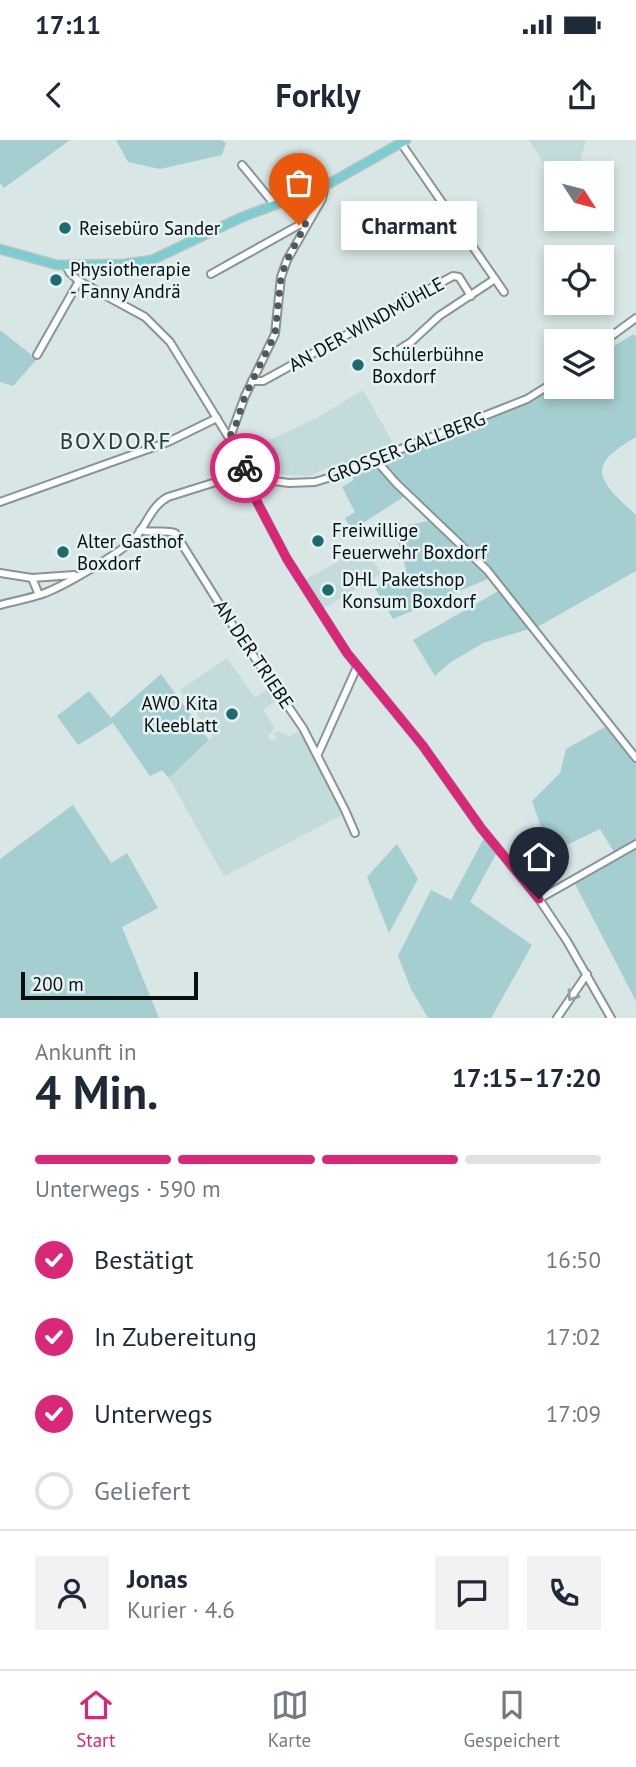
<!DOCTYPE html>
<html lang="de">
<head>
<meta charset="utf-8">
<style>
  :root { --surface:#fff; --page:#f2f2f3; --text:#1f2937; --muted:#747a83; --line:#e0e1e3; --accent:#db2777 }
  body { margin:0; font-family:"PT Sans",sans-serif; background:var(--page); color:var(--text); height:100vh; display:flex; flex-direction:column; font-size:26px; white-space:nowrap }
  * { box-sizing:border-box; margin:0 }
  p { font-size:23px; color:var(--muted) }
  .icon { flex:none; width:38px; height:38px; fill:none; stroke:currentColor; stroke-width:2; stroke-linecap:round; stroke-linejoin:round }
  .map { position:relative; height:878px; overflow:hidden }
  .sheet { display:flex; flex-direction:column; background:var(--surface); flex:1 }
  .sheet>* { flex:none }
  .needle { width:46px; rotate:126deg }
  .buttons { position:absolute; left:544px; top:21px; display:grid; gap:14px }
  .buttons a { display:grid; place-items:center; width:70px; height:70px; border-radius:0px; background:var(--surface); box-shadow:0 4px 10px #0003; font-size:35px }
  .scale { position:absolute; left:21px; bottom:18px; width:177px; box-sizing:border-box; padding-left:7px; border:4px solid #090e0e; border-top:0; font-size:19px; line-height:24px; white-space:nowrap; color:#090e0e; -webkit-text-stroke:5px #e5f3f4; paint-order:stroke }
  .pin { position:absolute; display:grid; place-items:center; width:60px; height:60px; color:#fff; margin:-72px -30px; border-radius:50% 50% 50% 0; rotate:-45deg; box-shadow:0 0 7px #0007 }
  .pin .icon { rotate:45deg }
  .courier { position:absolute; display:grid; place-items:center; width:70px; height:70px; margin:-35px; border:5px solid #db2777; border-radius:50%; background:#fff; color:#222; box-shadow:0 2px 9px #0007 }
  .bubble { position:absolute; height:49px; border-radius:0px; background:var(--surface); box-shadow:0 4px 10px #0003; font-size:23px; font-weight:700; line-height:49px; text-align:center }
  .head em { font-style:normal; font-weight:700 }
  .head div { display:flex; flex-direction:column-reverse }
  .head { display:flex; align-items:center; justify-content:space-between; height:119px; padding:0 35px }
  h1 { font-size:46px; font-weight:700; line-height:52px }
  .bar { display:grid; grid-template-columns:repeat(4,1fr); gap:10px 7px; align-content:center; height:84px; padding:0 35px }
  .bar i { height:9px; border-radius:5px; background:var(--line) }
  .bar .on { background:var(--accent) }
  .bar p { grid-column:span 4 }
  .line { display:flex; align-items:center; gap:18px; padding:0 35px; border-top:2px solid var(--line) }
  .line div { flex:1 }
  .round { display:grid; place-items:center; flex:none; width:74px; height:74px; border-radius:0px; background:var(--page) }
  ol { padding:0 35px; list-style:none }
  li { display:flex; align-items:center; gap:21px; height:77px }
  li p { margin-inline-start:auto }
  li .icon { padding:7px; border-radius:50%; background:var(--accent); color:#fff; stroke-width:4 }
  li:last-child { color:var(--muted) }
  li i { width:38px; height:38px; border:4px solid var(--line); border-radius:50% }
  .status { display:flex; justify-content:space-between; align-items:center; height:49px; padding:0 35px; background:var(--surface); direction:ltr }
  .status svg { height:19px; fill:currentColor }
  header { display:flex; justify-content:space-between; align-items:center; height:91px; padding:0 35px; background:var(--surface); font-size:32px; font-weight:700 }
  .tabs { display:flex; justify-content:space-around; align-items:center; height:98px; border-top:2px solid var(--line); background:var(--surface); font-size:19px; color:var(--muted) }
  .tabs a { display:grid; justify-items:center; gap:4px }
  .tabs .on { color:var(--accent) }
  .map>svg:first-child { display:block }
  .built { fill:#c4dbdc }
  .green { fill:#a4cecf }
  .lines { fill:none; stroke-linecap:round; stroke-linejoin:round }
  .minor-casing { stroke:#889596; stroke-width:10 }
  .major-casing { stroke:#bfc0c0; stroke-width:11 }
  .minor { stroke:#fff; stroke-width:6 }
  .major { stroke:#7acdd0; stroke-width:8 }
  .oneway { stroke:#9d9f9f }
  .done { stroke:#515a5a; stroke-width:7; stroke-dasharray:0 12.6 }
  .route { stroke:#db2777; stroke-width:9 }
  .poi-dot { fill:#1e6b6e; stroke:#e5f3f4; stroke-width:2.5 }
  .labels { text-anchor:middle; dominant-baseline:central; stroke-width:5; stroke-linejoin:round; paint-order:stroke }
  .poi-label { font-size:19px; fill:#090e0e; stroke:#e5f3f4; text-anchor:start }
  .street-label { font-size:19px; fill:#090e0e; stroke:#e5f3f4 }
  .quarter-label { font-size:23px; letter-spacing:2px; fill:#2e393a; stroke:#e5f3f4 }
</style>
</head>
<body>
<div class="status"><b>17:11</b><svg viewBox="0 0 49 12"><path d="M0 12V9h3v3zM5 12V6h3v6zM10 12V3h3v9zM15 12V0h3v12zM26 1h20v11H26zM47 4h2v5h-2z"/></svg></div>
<header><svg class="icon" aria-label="back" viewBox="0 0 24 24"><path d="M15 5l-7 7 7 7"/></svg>Forkly<svg class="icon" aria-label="share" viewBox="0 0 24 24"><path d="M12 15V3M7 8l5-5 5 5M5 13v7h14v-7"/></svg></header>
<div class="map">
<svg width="636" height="878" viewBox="0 0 636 878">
  <rect width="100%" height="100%" fill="#d8e6e6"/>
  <!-- built -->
  <g class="built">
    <path d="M529,0h57l-9,33h-21v10z"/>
    <path d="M363,250l30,53 -59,29 -4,-5 -21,9 -31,-2 -28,-8 -7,-13 75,-36z"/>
    <path d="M361,408l7,3 13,23 -57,34 -19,-28z"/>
    <path d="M227,518l28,40 16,-12 8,13 -16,11 12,18 -7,8 4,5 5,-3 -4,-4 4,-3 13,6 8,-6 14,22 30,62 -118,61 -55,-98 44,-41 -33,-47z"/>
  </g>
  <!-- green -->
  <g class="green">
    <path d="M0,0h70l-66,48 -4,-5z"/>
    <path d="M116,0h105l5,3 -4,12 -62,14 -32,-7z"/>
    <path d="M0,190l37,29 -24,27 -13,-4z"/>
    <path d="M634,194l2,4v99c-52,30 -38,43 0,78v56l-97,55 -56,17 -32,19 -16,14 -22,-36 87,-50 -10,-12 -97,41 -18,-31 31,-19 -12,-41 34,-7 -23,-25 -53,34 -7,-12 10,-6 -13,-25 12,-7 -4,-6 24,-11 26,26 -21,-28 125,-49 38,-17 14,-10v2h46v-34z"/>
    <path d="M161,534l48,66 -40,38 -7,-8 -12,6 -37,-53 -35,22 -21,-29 32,-25 22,27z"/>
    <path d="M605,587l31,34v240l-62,-119 40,-30 -14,-23 -50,24 -18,-52 28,-28 6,-24z"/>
    <path d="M73,665l38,58 16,-10 31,55 -36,19 37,91h-159v-159z"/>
    <path d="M484,698l13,14 -27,50 62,43 -41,73h-63l-17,-29 -13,-33 33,-66 20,10z"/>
    <path d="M397,704l21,35 -29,54 -22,-56z"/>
  </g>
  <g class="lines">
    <!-- minor casing -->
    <g class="minor-casing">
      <g id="minor">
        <path d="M401,3l103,149"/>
        <path d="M242,25l33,40"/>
        <path d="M66,126l4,7 9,8 66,36 25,25 70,114 15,42 32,61 60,94 76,93 58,82 58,71 28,42 44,77"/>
        <path d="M211,134l88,-49 7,-1"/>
        <path d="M602,203l34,-25"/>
        <path d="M384,214h8l19,-12 28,-26 56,-37"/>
        <path d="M37,215l42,-74"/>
        <path d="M252,241h11l190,-105 6,1 12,19"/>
        <path d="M230,297l15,-41 30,-62 6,-57 6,-17 35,-61 3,-13"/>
        <path d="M375,319l21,24 91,87 149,188"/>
        <path d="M0,362l168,-60 49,-24"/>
        <path d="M140,390c11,4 24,-1 35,3l60,96 68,99 42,82 10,23"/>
        <path d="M0,433l32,5"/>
        <path d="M39,455l-7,-17 42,-3"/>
        <path d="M0,465c14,-4 28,-6 42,-11 21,-7 72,-38 89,-52 15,-13 18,-35 37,-45l67,-21 54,7 26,-1 13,-4 199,-79 29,-18"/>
        <path d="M318,614l39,-87"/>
        <path d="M539,759l97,-55"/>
        <path d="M557,878l30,-44"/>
      </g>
    </g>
    <!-- major casing -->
    <g class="major-casing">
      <path id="major" d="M0,109l57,16 67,-1 28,-4 88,-42 85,-32 81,-46"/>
    </g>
    <!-- minor -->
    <use href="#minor" class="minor"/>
    <!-- major -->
    <use href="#major" class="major"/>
  </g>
  <!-- one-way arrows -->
  <defs><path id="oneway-chevron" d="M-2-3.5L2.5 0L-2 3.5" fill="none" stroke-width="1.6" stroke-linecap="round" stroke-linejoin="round" transform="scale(1.75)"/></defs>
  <use class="oneway" href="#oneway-chevron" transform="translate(572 856) rotate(125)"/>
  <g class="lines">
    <!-- done -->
    <path class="done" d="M245,328l-16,-30 7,-14 9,-28 30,-62 6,-57 6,-17 19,-36 -7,1"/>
    <!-- route -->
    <path class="route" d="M245,328l10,30 32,61 60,94 76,93 58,82 58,71"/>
  </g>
  <!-- markers -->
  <g class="poi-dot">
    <circle cx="65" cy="88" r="7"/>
    <circle cx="56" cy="140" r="7"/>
    <circle cx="358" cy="225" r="7"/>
    <circle cx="318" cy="401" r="7"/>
    <circle cx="63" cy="412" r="7"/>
    <circle cx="328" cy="450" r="7"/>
    <circle cx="232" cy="574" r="7"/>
  </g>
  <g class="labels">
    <!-- poi labels -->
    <g class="poi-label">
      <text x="79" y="88">Reisebüro Sander</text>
      <text x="70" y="129">Physiotherapie<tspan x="70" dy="22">- Fanny Andrä</tspan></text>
      <text x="372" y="214">Schülerbühne<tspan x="372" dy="22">Boxdorf</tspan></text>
      <text x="332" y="390">Freiwillige<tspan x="332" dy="22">Feuerwehr Boxdorf</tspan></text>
      <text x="77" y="401">Alter Gasthof<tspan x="77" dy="22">Boxdorf</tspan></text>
      <text x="342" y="439">DHL Paketshop<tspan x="342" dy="22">Konsum Boxdorf</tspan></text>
      <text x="218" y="563" text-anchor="end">AWO Kita<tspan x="218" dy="22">Kleeblatt</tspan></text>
    </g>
    <!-- street labels -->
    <g class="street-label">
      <text transform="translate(366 184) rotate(-29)">AN DER WINDMÜHLE</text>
      <text transform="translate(406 307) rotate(-21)">GROSSER GALLBERG</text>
      <text transform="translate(254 514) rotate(56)">AN DER TRIEBE</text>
    </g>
    <!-- quarter labels -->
    <g class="quarter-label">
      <text x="116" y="300">BOXDORF</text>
    </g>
  </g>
</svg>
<div class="buttons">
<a><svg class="needle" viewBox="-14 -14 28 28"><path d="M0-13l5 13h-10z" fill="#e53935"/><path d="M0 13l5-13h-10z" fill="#747a83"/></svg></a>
<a><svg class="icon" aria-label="locate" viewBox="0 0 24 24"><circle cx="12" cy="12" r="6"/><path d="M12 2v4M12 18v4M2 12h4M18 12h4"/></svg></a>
<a><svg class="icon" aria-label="layers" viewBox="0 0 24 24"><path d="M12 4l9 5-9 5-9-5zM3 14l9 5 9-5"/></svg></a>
</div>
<div class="scale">200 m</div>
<div class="pin" style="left:299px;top:85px;background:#ea580c"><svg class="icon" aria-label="bag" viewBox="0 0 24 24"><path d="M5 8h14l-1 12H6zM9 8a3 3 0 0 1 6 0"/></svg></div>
<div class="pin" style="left:539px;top:759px;background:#1f2937"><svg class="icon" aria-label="home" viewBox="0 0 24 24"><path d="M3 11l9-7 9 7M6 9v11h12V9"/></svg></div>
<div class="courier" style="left:245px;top:328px"><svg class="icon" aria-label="bike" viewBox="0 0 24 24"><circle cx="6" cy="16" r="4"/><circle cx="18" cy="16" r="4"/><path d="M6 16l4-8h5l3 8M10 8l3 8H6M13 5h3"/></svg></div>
<div class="bubble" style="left:341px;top:61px;width:136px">Charmant</div>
</div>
<section class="sheet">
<div class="head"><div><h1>4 Min.</h1><p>Ankunft in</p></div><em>17:15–17:20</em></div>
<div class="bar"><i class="on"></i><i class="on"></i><i class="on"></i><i></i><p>Unterwegs · 590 m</p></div>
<ol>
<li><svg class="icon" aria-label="check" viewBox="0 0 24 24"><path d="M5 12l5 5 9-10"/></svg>Bestätigt<p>16:50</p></li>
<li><svg class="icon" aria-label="check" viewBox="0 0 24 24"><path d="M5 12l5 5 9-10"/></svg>In Zubereitung<p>17:02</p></li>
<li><svg class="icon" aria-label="check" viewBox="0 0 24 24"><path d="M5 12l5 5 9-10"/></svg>Unterwegs<p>17:09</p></li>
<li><i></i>Geliefert</li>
</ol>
<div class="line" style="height:126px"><a class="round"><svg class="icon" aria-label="person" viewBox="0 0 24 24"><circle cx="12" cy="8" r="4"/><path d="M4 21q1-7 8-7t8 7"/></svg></a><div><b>Jonas</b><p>Kurier · 4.6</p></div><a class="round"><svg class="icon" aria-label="chat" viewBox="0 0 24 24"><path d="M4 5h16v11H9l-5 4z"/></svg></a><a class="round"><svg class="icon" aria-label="phone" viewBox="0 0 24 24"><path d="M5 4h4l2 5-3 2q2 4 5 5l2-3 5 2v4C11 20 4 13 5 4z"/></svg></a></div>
</section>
<nav class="tabs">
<a class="on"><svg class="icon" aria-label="home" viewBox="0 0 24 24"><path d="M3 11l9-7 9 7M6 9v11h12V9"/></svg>Start</a>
<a><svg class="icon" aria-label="map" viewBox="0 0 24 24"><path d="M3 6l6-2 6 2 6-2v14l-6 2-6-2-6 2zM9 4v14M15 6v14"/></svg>Karte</a>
<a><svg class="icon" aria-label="saved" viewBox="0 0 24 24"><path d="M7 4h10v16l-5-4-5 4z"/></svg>Gespeichert</a>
</nav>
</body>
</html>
